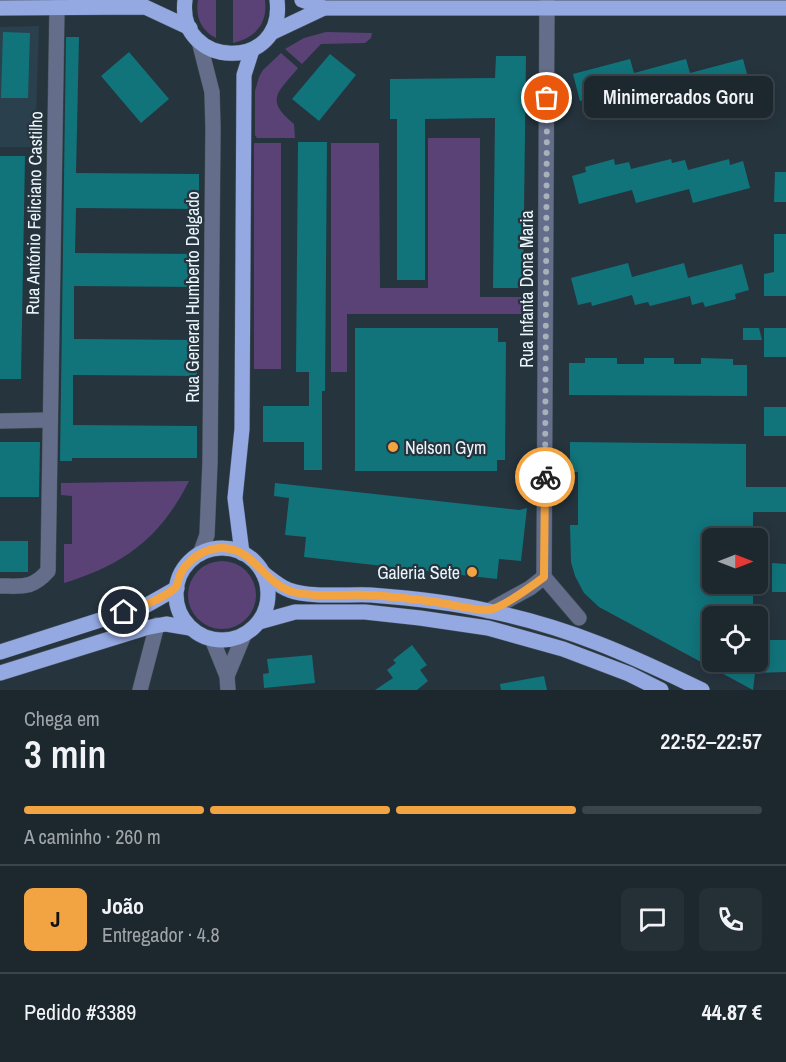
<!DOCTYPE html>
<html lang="pt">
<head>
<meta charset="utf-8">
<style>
  :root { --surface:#1c272e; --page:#252f36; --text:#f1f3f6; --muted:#a0a5aa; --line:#3a444a; --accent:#f3a442 }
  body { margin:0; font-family:"Archivo Narrow",sans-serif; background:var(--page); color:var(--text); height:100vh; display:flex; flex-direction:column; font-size:22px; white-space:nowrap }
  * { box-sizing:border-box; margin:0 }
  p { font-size:20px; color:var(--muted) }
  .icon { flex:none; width:33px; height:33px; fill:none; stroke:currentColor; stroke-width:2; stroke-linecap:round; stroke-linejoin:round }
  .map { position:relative; height:690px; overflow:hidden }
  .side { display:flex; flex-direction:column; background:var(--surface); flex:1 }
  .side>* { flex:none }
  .needle { width:39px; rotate:90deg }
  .controls { position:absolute; left:702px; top:528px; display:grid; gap:12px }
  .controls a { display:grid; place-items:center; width:66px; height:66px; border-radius:9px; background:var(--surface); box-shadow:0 3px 15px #0003,0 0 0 2px var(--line); font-size:30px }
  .pin { position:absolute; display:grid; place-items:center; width:51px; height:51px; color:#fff; margin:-26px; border:3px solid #fff; border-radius:50%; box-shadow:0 2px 6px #0007 }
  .courier { position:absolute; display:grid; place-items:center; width:60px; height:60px; margin:-30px; border:4px solid #f3a442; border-radius:50%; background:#fff; color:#222; box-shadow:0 2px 8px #0007 }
  .bubble { position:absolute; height:42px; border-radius:9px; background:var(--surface); box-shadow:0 3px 15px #0003,0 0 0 2px var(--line); font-size:20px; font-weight:600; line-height:42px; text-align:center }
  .headline em { font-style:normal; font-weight:600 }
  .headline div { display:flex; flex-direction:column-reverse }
  .headline { display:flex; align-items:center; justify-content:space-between; height:102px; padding:0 24px }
  h1 { font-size:39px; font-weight:600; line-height:45px }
  .bar { display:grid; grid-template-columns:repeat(4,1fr); gap:9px 6px; align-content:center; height:72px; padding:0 24px }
  .bar i { height:8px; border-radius:4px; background:var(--line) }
  .bar .current { background:var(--accent) }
  .bar p { grid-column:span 4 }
  .line { display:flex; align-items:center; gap:15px; padding:0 24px; border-top:2px solid var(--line) }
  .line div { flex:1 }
  .round { display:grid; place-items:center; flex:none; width:63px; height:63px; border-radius:9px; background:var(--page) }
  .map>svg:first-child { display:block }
  .built { fill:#2a404d }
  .green { fill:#5a4277 }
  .building { fill:#11747b }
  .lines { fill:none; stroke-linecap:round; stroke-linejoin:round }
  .minor-casing { stroke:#46535c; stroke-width:16 }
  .major-casing { stroke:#46535c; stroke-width:16 }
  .minor { stroke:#646e8a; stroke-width:15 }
  .major { stroke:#94a8e2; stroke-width:15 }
  .done { stroke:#a7b1b9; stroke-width:6; stroke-dasharray:0 10.8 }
  .route { stroke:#f3a442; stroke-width:8 }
  .poi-dot { fill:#f3a442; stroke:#26343e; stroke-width:2 }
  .labels { text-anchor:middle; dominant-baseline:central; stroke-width:4.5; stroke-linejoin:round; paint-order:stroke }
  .street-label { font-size:18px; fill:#ecf5fb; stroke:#26343e }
  .poi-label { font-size:18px; fill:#ecf5fb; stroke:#26343e; text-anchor:start }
</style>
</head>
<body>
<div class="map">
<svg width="786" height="690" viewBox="0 0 786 690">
  <rect width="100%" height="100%" fill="#26343e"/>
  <!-- built -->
  <path class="built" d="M39,26l-4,121h-35v-120z"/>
  <!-- green -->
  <g class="green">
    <path d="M198,0h18v38c-15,-7 -21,-22 -18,-38z"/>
    <path d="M233,0h32c3,24 -10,38 -32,43z"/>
    <path d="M326,32l46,1 -1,5 -6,5 -44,1 -19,20 -17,-15 19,-11z"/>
    <path d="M281,53l17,15c-20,25 -34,31 -4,56l1,14h-38l-2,-3v-44l4,-14 4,-7z"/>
    <path d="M428,138h52v159h46v17h-179v58h-16v-229h48l1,145h48z"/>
    <rect x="254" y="143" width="27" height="226"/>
    <path d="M189,481c-28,56 -65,84 -125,102v-39h8v-48l-11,-1v-12z"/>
    <circle cx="222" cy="595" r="34"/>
  </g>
  <!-- building -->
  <g class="building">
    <path d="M3,32l27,1 -2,65h-27z"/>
    <path d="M66,37h13l-3,136 123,1v35l-123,-1 -1,45 123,1v33l-124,-1v53l123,1v36l-124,-1v50l124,1v32h-125v3h-12z"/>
    <path d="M129,52l40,47 -28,24 -40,-47z"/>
    <path d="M330,54l26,21 -37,46 -27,-22z"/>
    <path d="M496,56h30l-3,232h-30l2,-170 -70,1v161h-28v-161h-7v-40l105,-1z"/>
    <path d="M630,59l4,14 52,-14 4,14 53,-14 7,26 -13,4 1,5 -32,9 -1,-6 -11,3 -3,-9 -40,11 -1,-5 -13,4 -3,-10 -40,10 -1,-4 -13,4 -7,-27z"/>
    <path d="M298,142h29l-2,249h-3v79h-18v-28h-41v-36h46v-34h-13z"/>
    <path d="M0,156h25l-4,223h-21z"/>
    <path d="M614,159l1,6 14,-3 2,7 40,-10 1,4 13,-3 3,10 41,-11 1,6 13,-4 7,27 -57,15 -4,-14 -53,14 -4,-13 -53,14 -7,-28 14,-4 -1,-5z"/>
    <path d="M775,172h11v30h-12z"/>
    <path d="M774,234h12v62h-22v-22l10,-2z"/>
    <path d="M628,263l4,14 52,-14 4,15 54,-14 7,26 -14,4 1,5 -31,8 -2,-5 -11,3 -2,-9 -40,10 -2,-4 -13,3 -3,-10 -40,11 -1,-4 -13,3 -7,-27z"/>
    <path d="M355,328h143v14h8l-1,118h-8v11h-142z"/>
    <path d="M743,328h16l3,12h-19z"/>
    <rect x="764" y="328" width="22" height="29"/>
    <path d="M585,358h32v6h27v-6h30v6h27v-6l32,1v6h14v31l-178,-1v-32h16z"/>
    <rect x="764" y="407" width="22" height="29"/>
    <path d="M0,442h40l-1,55h-39z"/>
    <path d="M570,442l176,2v43h40v25h-33v26h-41v46h41v32h-41v46h52v-22h22v32l-31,1 -2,17 -154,-83 -15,-14 -9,-17 -4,-14 -1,-37h8v-53h-8z"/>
    <path d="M275,483l244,27 8,-2 -6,53 -22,-2 -2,20 -193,-22 2,-20 -21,-2 4,-37 -15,-2z"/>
    <rect x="0" y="541" width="28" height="31"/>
    <path d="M772,563l14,1v28h-14z"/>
    <path d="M412,645l15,20 -7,5 8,11 -11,9h-42l18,-12 -6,-8 9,-7 -3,-3z"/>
    <path d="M312,655l3,28 -51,5 -1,-14 6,-1 -2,-14z"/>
    <path d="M544,676l3,14h-46l-1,-6z"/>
  </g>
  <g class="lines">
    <!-- minor casing -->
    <g class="minor-casing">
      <g id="minor">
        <path d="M547,0l-3,577 35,41"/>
        <path d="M199,41l13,51 1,36 -3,334 -3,73 -7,19"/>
        <path d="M0,421l50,-1"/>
        <path d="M0,586c23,0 32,3 48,-15l9,-564"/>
        <path d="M488,611l42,-23 14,-11"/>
        <path d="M212,639l15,37 1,14"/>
        <path d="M227,676l17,-41"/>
        <path d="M140,690l17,-65"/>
      </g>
    </g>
    <!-- major casing -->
    <g class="major-casing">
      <g id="major">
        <path d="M185,0c-9,69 101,73 92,0"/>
        <path d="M302,0l22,8h462"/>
        <path d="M0,8l145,-1 45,21"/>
        <path d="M271,33l53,-25"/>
        <circle cx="222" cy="594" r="46"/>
        <path d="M242,553l-7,-55 7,-69 2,-354 8,-25"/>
        <path d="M263,573c8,6 17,14 26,17 21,8 59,4 82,5 40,3 79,7 118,16 79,16 141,44 213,79"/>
        <path d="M259,622l36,-10h70l55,6 68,10 75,21 66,25 32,16"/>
        <path d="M0,652l147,-47 30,-17"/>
        <path d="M0,673l145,-45 21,-4 24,4"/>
      </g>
    </g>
    <!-- minor -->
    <use href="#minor" class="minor"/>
    <!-- major -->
    <use href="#major" class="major"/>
  </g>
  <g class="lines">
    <!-- done -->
    <path class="done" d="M545,477l2,-379"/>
    <!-- route -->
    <path class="route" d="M124,612c18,-6 36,-12 50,-23 4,-3 4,-7 5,-12 7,-17 25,-29 43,-29 31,0 41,33 68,43 21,7 54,3 77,4 23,1 46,4 68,7 11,1 47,10 54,8 15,-3 43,-24 55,-33l1,-100"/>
  </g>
  <!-- markers -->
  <g class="poi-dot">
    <circle cx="393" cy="447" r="6"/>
    <circle cx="472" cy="572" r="6"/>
  </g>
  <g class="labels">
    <!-- street labels -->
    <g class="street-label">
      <text transform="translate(34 213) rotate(-89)">Rua António Feliciano Castilho</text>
      <text transform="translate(526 289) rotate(-90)">Rua Infanta Dona Maria</text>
      <text transform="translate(192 297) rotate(-90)">Rua General Humberto Delgado</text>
    </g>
    <!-- poi labels -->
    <g class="poi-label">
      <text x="405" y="447">Nelson Gym</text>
      <text x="460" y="572" text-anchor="end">Galeria Sete</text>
    </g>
  </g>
</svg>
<div class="controls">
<a><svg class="needle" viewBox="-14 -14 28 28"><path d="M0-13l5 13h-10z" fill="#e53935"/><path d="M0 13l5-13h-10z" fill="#a0a5aa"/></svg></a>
<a><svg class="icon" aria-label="locate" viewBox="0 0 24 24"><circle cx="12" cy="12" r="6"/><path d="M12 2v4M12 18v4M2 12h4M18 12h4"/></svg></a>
</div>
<div class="pin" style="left:547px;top:98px;background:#ea580c"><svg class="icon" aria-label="bag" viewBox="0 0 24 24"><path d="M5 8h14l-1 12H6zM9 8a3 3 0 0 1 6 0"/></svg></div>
<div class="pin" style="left:124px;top:612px;background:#1f2937"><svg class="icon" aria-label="home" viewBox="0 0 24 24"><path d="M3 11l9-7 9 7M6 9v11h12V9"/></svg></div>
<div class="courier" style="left:545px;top:477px"><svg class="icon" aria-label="bike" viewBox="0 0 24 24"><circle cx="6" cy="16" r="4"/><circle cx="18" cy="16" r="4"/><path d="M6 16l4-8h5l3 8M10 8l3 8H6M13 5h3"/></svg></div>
<div class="bubble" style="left:584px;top:76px;width:189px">Minimercados Goru</div>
</div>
<section class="side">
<div class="headline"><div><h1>3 min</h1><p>Chega em</p></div><em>22:52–22:57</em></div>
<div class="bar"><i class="current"></i><i class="current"></i><i class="current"></i><i></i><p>A caminho · 260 m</p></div>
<div class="line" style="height:108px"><b class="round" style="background:var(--accent);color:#111">J</b><div><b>João</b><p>Entregador · 4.8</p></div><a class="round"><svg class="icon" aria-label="chat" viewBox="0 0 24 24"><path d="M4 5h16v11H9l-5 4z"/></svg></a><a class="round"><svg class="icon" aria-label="phone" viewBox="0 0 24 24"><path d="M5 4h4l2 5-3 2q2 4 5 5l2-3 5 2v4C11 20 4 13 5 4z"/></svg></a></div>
<div class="line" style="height:78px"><div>Pedido #3389</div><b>44.87 €</b></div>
</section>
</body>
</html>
